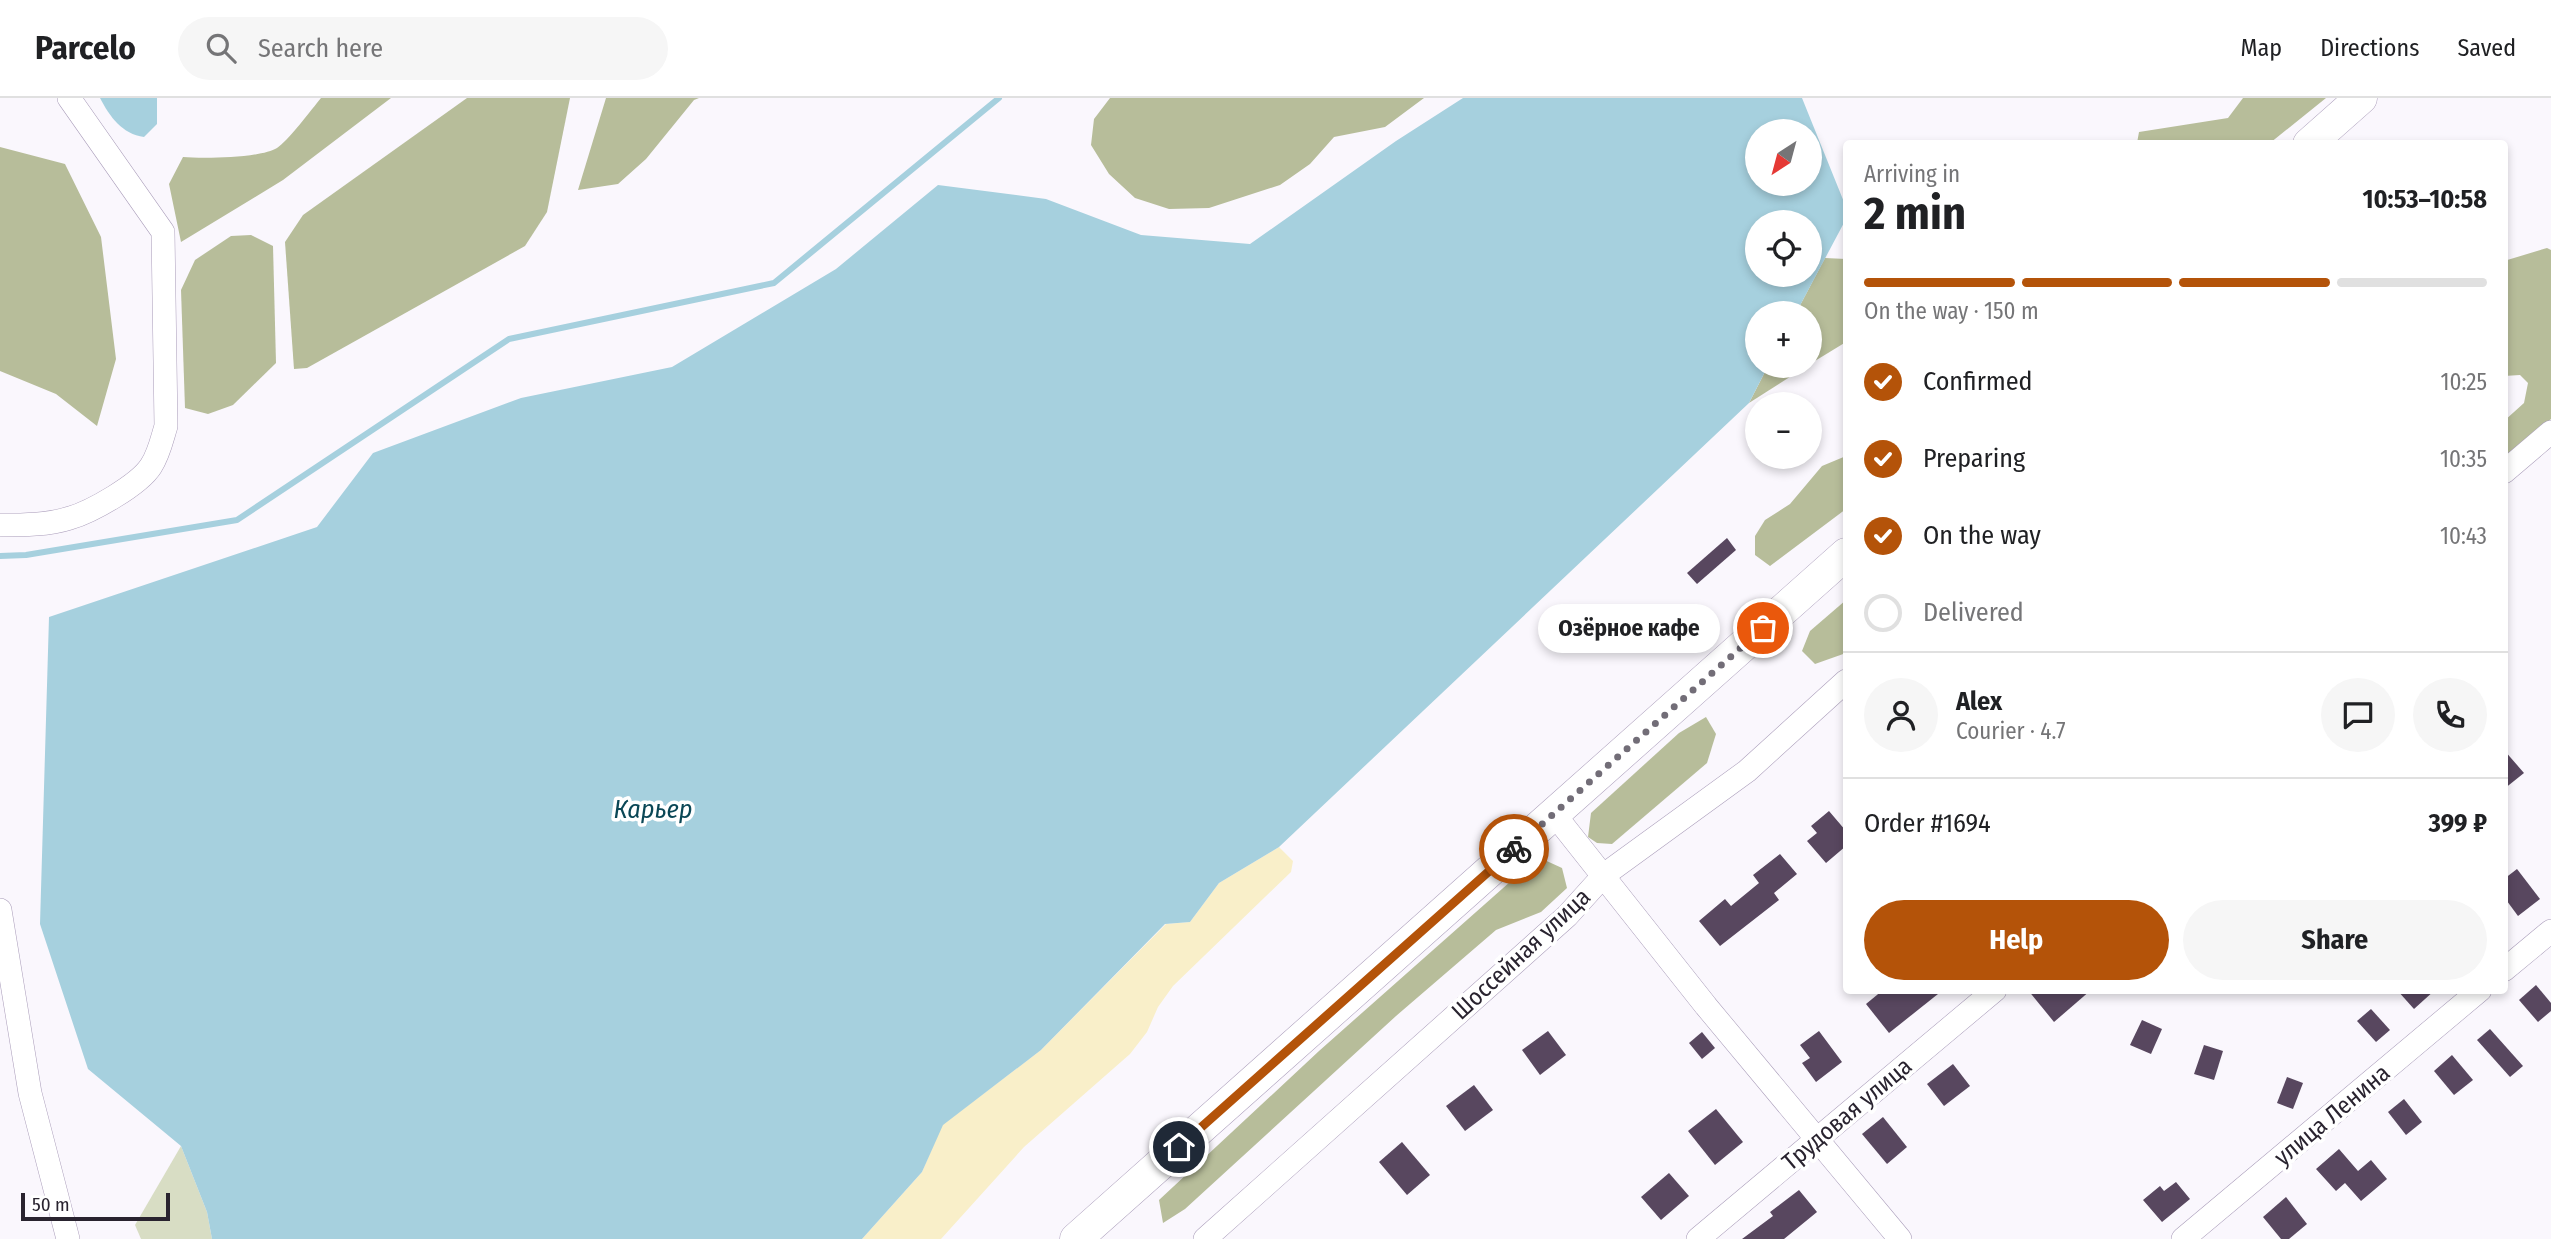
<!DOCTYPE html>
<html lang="en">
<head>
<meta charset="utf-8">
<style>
  :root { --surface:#fff; --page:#f6f6f6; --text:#202124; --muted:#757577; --line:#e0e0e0; --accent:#b45309 }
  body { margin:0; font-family:"Fira Sans Condensed",sans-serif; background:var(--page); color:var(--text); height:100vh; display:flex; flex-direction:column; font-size:26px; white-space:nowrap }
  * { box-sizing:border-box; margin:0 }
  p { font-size:23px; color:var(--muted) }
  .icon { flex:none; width:38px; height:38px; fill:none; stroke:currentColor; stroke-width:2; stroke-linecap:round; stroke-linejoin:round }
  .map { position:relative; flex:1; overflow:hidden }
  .details { position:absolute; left:1843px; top:42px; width:665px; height:854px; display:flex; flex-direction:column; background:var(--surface); border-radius:7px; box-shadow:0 4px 10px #0003 }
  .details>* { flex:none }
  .needle { width:46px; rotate:216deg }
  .buttons { position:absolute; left:1745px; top:21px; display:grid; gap:14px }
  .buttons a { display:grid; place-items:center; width:77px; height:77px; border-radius:50%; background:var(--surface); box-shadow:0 4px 10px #0003; font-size:35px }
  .scale { position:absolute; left:21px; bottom:18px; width:149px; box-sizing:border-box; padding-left:7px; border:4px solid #29232f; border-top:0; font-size:19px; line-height:24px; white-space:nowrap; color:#29232f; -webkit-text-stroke:5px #fff; paint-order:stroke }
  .pin { position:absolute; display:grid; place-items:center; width:60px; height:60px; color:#fff; margin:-30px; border:4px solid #fff; border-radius:50%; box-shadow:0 2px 7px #0007 }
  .courier { position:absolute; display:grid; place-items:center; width:70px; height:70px; margin:-35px; border:5px solid #b45309; border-radius:50%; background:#fff; color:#222; box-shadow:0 2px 9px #0007 }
  .bubble { position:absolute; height:49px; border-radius:24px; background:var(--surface); box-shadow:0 4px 10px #0003; font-size:23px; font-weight:700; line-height:49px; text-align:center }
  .head em { font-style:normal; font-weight:700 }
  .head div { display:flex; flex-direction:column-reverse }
  .head { display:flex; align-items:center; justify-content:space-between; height:119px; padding:0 21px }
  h1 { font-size:46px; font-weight:700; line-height:52px }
  .bar { display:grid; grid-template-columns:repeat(4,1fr); gap:10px 7px; align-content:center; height:84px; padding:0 21px }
  .bar i { height:9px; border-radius:5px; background:var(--line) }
  .bar .selected { background:var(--accent) }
  .bar p { grid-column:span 4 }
  .line { display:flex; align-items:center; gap:18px; padding:0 21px; border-top:2px solid var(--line) }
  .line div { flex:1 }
  .round { display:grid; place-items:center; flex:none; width:74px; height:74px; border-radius:37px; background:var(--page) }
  ol { padding:0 21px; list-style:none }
  li { display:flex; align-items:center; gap:21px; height:77px }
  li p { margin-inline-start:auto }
  li .icon { padding:7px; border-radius:50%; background:var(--accent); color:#fff; stroke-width:4 }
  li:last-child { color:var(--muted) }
  li i { width:38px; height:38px; border:4px solid var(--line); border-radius:50% }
  .action { display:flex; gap:14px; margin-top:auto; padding:14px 21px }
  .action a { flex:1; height:80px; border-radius:42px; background:var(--accent); color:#fff; font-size:28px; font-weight:700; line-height:80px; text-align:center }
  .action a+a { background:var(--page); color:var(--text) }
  header { display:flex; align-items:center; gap:42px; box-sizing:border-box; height:98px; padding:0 35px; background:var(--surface); border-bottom:2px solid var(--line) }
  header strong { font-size:33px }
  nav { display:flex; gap:38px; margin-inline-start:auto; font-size:24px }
  .search { width:490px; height:63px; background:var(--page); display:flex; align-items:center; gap:18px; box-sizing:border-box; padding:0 24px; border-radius:38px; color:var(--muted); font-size:26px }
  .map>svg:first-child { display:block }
  .green { fill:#d8ddc4 }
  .forest { fill:#b7bd9a }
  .sand { fill:#f9efc9 }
  .water { fill:#a6d0de; fill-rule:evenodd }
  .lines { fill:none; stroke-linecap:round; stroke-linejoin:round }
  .stream { stroke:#a6d0de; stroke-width:6 }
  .building { fill:#58475f }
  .street-casing { stroke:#aa9dba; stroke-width:24 }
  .secondary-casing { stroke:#aa9dba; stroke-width:33 }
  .street { stroke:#fff; stroke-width:23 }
  .secondary { stroke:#fff; stroke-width:32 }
  .done { stroke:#726d77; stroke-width:7; stroke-dasharray:0 12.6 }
  .route { stroke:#b45309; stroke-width:9 }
  .labels { text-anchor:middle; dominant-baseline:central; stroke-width:7; stroke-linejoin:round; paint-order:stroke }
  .street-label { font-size:24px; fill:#29232f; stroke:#fff }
  .water-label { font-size:26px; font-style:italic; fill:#0a4756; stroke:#fff }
</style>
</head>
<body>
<header>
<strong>Parcelo</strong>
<div class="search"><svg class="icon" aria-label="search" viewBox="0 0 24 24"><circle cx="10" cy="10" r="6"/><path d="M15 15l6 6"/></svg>Search here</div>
<nav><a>Map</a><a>Directions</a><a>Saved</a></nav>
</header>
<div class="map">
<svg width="2551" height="1141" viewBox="0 0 2551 1141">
  <rect width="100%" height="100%" fill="#faf7fd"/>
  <!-- green -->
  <path class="green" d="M181,1048l26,66 5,27h-71l-6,-14z"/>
  <!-- forest -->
  <g class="forest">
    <path d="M321,0h70l-108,82 -102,62 -12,-58 14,-27c20,2 78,1 94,-9 10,-6 35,-39 44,-50z"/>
    <path d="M467,0h103l-23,114 -22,34 -218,122 -13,1 -9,-127 18,-27z"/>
    <path d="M606,0h93l-5,2 -48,59 -28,25 -40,6z"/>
    <path d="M1110,0h314l-39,29 -51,10 -24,27 -30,21 -71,23 -40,1 -34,-11 -26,-24 -18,-29 3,-26z"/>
    <path d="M2243,0h83l-56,45h-133l2,-11 89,-14z"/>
    <path d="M0,49l65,17 36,73 15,122 -19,67 -41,-32 -56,-23z"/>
    <path d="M251,137l22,11 3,117 -43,42 -25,9 -23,-6 -4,-118 14,-30 36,-24z"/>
    <path d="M2547,150l4,2v169l-47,39v-37l20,-18 4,-20 -8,-8 -16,1v-115z"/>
    <path d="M1825,160l21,1v83l-36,22v-51h-14z"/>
    <path d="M1768,268h39l-58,37z"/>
    <path d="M1846,358v53l-76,57 -15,-11v-19l10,-16 25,-16 32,-38z"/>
    <path d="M1846,502v53l-31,11 -13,-13 8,-20z"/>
    <path d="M1706,619l10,17 -9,29 -95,81 -15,-1 -9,-6 3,-24 88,-80z"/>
    <path d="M1538,759l24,11 5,20 -26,24 -45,18 -100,86 -211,193 -22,14 -4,-23 160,-149z"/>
  </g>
  <!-- sand -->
  <path class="sand" d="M1279,749l14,14 -2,11 -118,114 -15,21 -11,25 -17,22 -106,93 -83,92h-79l60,-67 20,-47 99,-75 125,-126 24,-2 29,-39z"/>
  <!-- water -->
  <g class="water">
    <path d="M100,0h57v26l-13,13c-22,-3 -34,-20 -44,-39z"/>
    <path d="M1463,0h339l44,109v12l-50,94h-39v53h11l-19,37 -470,444 -60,36 -29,39 -25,2 -124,126 -98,75 -21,47 -60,67h-650l-5,-27 -26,-66 -93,-77 -48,-145 9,-307 268,-90 56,-74 148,-55 151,-31 164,-98 102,-84 108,14 95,36 109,9 146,-103zM1757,33h53v53h-53zM1757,124h53v53h-53z"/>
  </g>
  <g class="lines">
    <!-- stream -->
    <path class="stream" d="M0,458l26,-1 211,-35 272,-181 265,-56 225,-185"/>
  </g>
  <!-- building -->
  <g class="building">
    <path d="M1727,440l9,12 -39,34 -10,-11z"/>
    <path d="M2504,652l20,23 -20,16z"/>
    <path d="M1829,713l17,20v15l-20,17 -19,-22 10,-8 -6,-7z"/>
    <path d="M1780,756l17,20 -23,19 5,7 -59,46 -21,-25 26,-22 6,7 28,-23 -6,-8z"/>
    <path d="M2517,771l23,30 -22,17 -14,-19v-18z"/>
    <path d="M2536,887l15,18v8l-13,11 -19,-22z"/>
    <path d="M1883,892h60l-54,43 -23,-29z"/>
    <path d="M2028,892h63l-37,32z"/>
    <path d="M2397,892h38l-21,19z"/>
    <path d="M2371,911l19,21 -14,12 -19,-21z"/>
    <path d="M2142,922l20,9 -11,25 -21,-9z"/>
    <path d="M2490,931l33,37 -13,11 -33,-37z"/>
    <path d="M1548,933l18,24 -26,20 -18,-25z"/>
    <path d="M1819,933l23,31 -26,20 -14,-19 8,-5 -10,-13z"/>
    <path d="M1702,934l13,16 -13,11 -13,-16z"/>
    <path d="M2204,947l19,6 -9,29 -20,-6z"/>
    <path d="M2452,957l21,25 -19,15 -20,-24z"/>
    <path d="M1953,966l17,22 -26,20 -17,-22z"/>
    <path d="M2287,979l16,6 -10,26 -16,-6z"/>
    <path d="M1474,987l19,25 -28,21 -19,-25z"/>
    <path d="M2404,1001l18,23 -16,13 -18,-23z"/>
    <path d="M1716,1011l27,33 -28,23 -27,-34z"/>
    <path d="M1883,1019l24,30 -20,17 -25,-30z"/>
    <path d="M1402,1044l28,33 -23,20 -28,-33z"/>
    <path d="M2339,1051l19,22 13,-11 16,19 -26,22 -16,-18 -9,8 -20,-22z"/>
    <path d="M1669,1075l20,23 -28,24 -20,-23z"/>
    <path d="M2176,1084l14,17 -28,23 -19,-22 17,-14 4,5z"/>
    <path d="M1799,1092l18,22 -33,27h-42l31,-23 -3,-4z"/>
    <path d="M2286,1099l21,27 -18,15h-8l-18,-22z"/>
  </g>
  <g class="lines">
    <!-- street casing -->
    <g class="street-casing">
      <g id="street">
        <path d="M2504,374l47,-40"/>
        <path d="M0,427c23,0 48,0 70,-7 21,-6 69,-33 81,-52 8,-12 11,-27 15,-40l-3,-194 -94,-134"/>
        <path d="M1554,716l152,192 194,233"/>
        <path d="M0,812l30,183 38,146"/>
        <path d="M2504,872l47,-39"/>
        <path d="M1205,1141l362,-323 37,-41 143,-104 99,-90"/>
        <path d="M1698,1141l297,-249"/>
        <path d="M2183,1141l297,-249"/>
      </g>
    </g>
    <!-- secondary casing -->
    <g class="secondary-casing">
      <g id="secondary">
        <path d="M2309,46l52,-46"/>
        <path d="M1076,1141l770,-685"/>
      </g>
    </g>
    <!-- street -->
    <use href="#street" class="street"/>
    <!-- secondary -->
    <use href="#secondary" class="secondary"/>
  </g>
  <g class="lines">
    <!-- done -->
    <path class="done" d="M1514,751l249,-221"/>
    <!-- route -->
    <path class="route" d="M1179,1049l335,-298"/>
  </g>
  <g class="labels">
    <!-- street labels -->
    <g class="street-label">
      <text transform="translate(1521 856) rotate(-43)">Шоссейная улица</text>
      <text transform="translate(1847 1016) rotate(-40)">Трудовая улица</text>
      <text transform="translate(2332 1017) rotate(-40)">улица Ленина</text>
    </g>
    <!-- water labels -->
    <g class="water-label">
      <text x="653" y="711">Карьер</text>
    </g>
  </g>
</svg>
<div class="buttons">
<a><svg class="needle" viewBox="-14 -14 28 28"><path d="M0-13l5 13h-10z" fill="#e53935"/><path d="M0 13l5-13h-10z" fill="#757577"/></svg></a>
<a><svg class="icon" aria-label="locate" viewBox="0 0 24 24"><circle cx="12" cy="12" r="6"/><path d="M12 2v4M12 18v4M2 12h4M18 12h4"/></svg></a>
<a>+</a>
<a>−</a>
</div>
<div class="scale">50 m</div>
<div class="pin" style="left:1763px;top:530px;background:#ea580c"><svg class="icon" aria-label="bag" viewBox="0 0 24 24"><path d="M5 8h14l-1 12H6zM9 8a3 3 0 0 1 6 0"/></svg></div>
<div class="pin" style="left:1179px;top:1049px;background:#1f2937"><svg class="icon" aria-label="home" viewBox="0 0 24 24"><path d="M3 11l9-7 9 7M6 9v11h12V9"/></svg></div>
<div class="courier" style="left:1514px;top:751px"><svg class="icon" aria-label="bike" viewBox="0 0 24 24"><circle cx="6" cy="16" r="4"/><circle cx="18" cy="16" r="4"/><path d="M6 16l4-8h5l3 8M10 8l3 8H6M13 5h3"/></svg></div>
<div class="bubble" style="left:1538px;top:506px;width:182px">Озёрное кафе</div>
<section class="details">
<div class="head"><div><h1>2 min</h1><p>Arriving in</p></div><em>10:53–10:58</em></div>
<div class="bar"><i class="selected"></i><i class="selected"></i><i class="selected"></i><i></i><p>On the way · 150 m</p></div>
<ol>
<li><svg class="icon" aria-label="check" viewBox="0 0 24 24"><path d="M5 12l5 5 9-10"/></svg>Confirmed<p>10:25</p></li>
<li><svg class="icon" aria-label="check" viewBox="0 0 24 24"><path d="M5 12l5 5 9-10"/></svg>Preparing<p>10:35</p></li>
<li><svg class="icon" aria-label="check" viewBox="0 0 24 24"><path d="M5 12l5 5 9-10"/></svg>On the way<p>10:43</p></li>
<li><i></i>Delivered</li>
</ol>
<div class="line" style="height:126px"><a class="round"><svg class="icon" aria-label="person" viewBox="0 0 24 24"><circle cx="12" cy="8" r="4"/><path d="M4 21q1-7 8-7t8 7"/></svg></a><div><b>Alex</b><p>Courier · 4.7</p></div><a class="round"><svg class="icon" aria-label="chat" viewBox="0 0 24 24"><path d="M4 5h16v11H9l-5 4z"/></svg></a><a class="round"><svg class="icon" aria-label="phone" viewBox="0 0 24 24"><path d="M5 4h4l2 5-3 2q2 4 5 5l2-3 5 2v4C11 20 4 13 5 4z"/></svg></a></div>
<div class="line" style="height:91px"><div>Order #1694</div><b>399 ₽</b></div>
<div class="action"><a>Help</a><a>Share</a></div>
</section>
</div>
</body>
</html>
